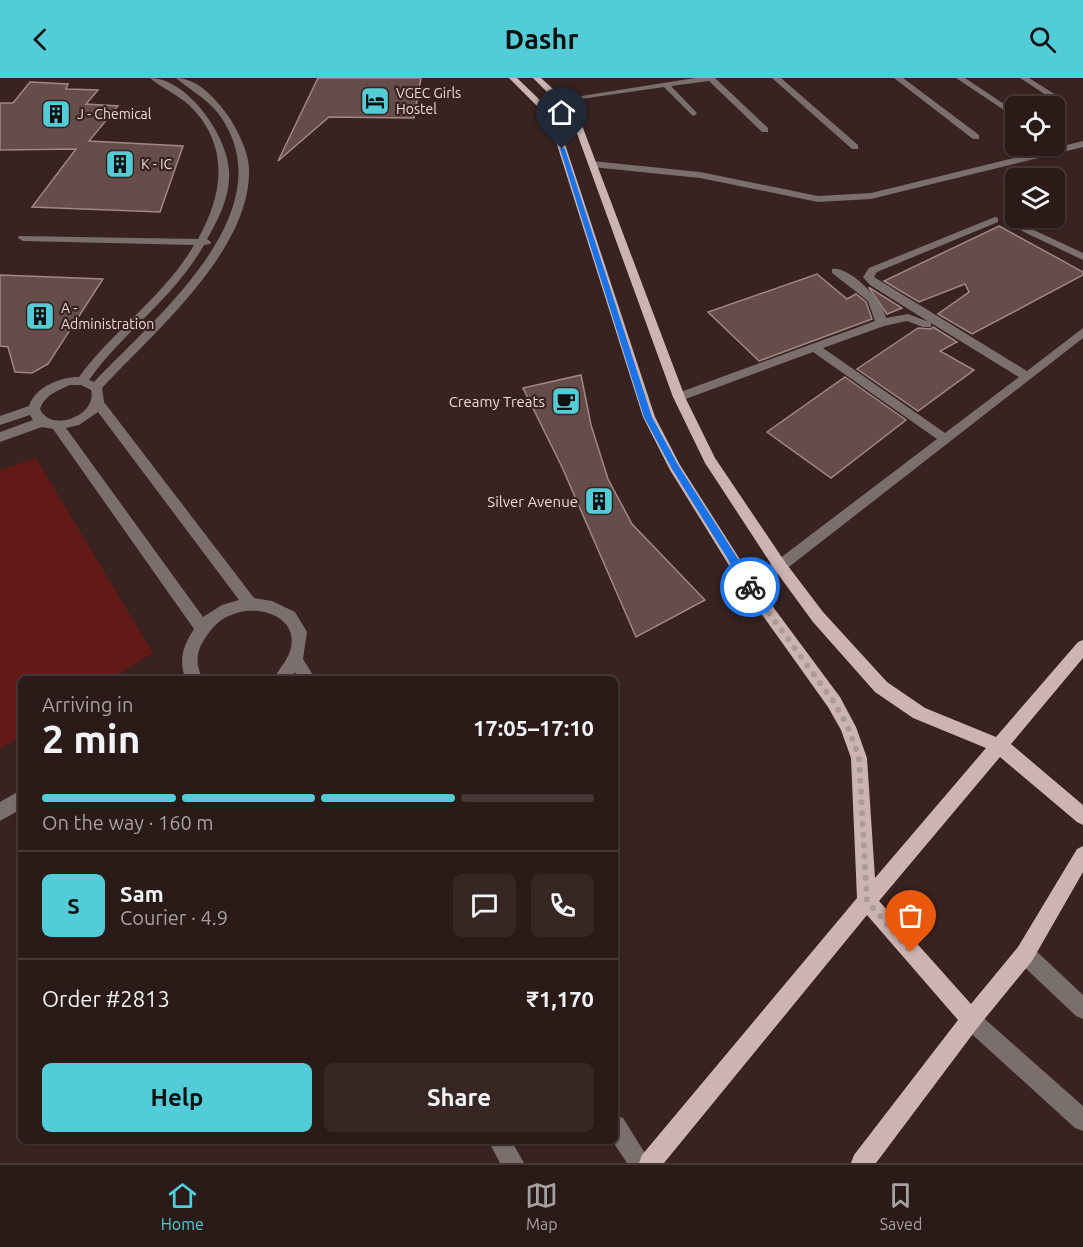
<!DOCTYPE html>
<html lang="en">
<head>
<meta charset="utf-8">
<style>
  :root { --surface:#2a1a18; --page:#362725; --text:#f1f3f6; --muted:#a5a1a2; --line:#463837; --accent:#52ccd6 }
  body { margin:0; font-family:Ubuntu,sans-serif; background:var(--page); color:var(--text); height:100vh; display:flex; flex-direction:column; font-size:22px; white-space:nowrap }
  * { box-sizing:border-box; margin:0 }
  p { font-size:20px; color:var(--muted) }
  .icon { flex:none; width:33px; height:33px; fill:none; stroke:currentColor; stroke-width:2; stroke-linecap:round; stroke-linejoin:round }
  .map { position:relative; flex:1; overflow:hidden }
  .sheet { position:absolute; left:18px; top:598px; width:600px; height:468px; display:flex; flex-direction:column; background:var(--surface); border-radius:9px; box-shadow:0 2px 4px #0004,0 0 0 2px var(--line) }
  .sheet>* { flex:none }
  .tools { position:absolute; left:1005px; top:18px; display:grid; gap:12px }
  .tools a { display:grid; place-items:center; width:60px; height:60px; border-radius:9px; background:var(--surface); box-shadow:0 2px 4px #0004,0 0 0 2px var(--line); font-size:30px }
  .pin { position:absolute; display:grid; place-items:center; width:51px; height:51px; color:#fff; margin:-62px -26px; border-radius:50% 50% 50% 0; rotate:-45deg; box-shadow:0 0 6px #0007 }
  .pin .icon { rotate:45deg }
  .courier { position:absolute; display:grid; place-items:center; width:60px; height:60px; margin:-30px; border:4px solid #1a73e8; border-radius:50%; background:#fff; color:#222; box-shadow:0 2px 8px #0007 }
  .head em { font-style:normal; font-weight:700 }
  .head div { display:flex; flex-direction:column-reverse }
  .head { display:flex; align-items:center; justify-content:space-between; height:102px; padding:0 24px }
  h1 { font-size:39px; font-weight:700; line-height:45px }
  .bar { display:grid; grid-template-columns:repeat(4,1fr); gap:9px 6px; align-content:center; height:72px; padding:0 24px }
  .bar i { height:8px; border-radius:4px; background:var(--line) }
  .bar .selected { background:var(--accent) }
  .bar p { grid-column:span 4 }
  .line { display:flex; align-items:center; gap:15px; padding:0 24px; border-top:2px solid var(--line) }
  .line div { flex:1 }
  .round { display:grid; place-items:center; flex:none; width:63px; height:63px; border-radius:9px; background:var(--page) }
  .action { display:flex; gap:12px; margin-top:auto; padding:12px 24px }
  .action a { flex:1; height:69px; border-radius:9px; background:var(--accent); color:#111; font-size:24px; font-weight:700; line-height:69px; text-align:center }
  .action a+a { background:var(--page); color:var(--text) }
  header { display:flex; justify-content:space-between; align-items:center; height:78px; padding:0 24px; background:var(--accent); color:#111; font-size:27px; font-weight:700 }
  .tabs { display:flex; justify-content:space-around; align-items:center; height:84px; border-top:2px solid var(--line); background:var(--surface); font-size:16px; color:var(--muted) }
  .tabs a { display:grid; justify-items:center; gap:3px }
  .tabs .selected { color:var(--accent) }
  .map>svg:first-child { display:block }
  .green { fill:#621a17 }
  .building { fill:#654d4a; stroke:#a28784; stroke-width:1.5 }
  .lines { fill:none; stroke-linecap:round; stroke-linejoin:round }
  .minor { fill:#7a6f6d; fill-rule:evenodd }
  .major { fill:#ccb4b1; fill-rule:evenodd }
  .route { fill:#1a73e8 }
  .done { stroke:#ab9b98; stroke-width:6; stroke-dasharray:0 10.8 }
  .labels { text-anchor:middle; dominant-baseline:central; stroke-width:4.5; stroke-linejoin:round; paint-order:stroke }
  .far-poi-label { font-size:14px; fill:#e9dbd9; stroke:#382320; text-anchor:start }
  .poi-label { font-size:15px; fill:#e9dbd9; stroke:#382320; text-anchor:end }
</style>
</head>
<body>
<header><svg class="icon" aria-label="back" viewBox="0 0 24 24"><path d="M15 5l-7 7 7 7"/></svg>Dashr<svg class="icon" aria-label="search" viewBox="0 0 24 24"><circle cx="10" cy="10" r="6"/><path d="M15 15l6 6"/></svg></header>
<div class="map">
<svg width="1083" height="1085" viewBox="0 0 1083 1085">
  <rect width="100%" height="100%" fill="#382320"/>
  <!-- green -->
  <path class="green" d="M36,380l117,195 -43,26 -89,1v56l-21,13v-279z"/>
  <!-- building -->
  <g class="building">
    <path d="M318,0h103l-7,40 -85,-1 -51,44z"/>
    <path d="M30,4l38,2 -2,5 32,1 -12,14 32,2 -29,35 94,5 -23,66 -128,-5 44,-58 -76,1v-47h13z"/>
    <path d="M999,148l84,46v3l-111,59 -34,-20 31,-22 -4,-8 -46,18 -35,-21z"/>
    <path d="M817,196l30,25 9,-5 10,8 6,17 -113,42 -51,-49z"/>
    <path d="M0,197l103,4 -55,85 -16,9 -17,-1 -7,-25 -8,-1z"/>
    <path d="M869,210h1l32,20 -15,6z"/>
    <path d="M933,249l24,15 -17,9 34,19 -56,41 -61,-42 61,-41 13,1z"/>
    <path d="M581,297l10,50 17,54 24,45 73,76 -69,37 -74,-170 -39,-79z"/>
    <path d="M845,299l61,43 -75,58 -64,-46z"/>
  </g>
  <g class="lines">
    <!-- minor -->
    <g class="minor">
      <path d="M150,0c37,0 77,57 79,92 2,24 -10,49 -22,69l4,3 -1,2 -6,1c-30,53 -80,86 -115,135l5,2c60,-64 196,-172 124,-269 -12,-15 -28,-23 -42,-35 22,0 41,22 53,39 9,14 19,34 20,51 3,82 -96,165 -147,220l2,14 150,196 18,3 23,11 12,20 -4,27 13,21h-17l-4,-8 -5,8h-17c5,-10 14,-19 17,-29 11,-35 -33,-48 -59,-36 -13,5 -20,14 -27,25 -9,14 -8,25 -1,40h-17c-8,-20 -3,-34 8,-51l-141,-200 -11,-2 -42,15v-10l33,-12 -3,-5 -30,10v-9l29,-10c6,-19 31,-29 50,-29 35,-48 85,-80 115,-132l-171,-4 -5,-3 1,-2 179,3c26,-46 32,-95 -10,-135 -12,-10 -26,-16 -38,-26zM70,307h11l10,5c7,25 -40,44 -51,19 5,-14 17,-18 30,-24zM98,334l141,188 -17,5 -19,12 -137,-189 13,-3z"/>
      <path d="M695,0h20l53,50v4h-6l-53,-51 -38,5 25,26 1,2 -4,2 -29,-29 -104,15 -4,-2z"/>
      <path d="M772,0h9l77,67v4h-6z"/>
      <path d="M894,0h9l76,57v4h-6z"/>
      <path d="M956,0h9l51,34v6z"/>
      <path d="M1020,0h9l38,24 -7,2z"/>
      <path d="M1083,63v6l-212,52 -53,3 -118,-24 -108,-11 -4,-3 4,-3 108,11 118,24 53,-3z"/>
      <path d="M995,139l3,1v4l-121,50 -3,5 153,94 56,-43v10l-298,232 -32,18h-10l-2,-4 2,-4 32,-18 162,-123 -124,-87 -130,48h-8v-6l200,-73 -7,-20 -36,-28v-4c18,-3 51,32 54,49l22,-4 21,8 -59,-37 -7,-8 6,-9zM907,243l16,6h8v-4l88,54 -74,56 -122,-85 61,-22z"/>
      <path d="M1025,148l58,27v7l-61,-29 -2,-2z"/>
      <path d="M21,712v19l-21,12v-19z"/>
      <path d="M1025,866l7,3 51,48v24l-7,-3 -58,-55 -3,-7 3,-7z"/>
      <path d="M971,932l7,3 105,93v25l-8,-3 -111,-101 -3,-7 3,-7z"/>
      <path d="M615,1037l8,3 28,45h-24l-14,-21h2z"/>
      <path d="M489,1064h23l12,21h-24z"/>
    </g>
    <!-- major -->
    <path class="major" d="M509,0h8l26,25 18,29 94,285 25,48 73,115 87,117 16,30 11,31 8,120 111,-130 -73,-30 -38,-26 -62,-70 -38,-52 -70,-107 -32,-66 -98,-269 -18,-26 -24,-24h8l22,20 20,30 102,269 30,61 70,104 38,50 64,70 38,26 71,29 82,-95 5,-2v18l-72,86 72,61v20l-6,-3 -77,-65 -121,144 92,103 47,-57 59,-98 6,-3v26l-51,89 -54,66 -102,136h-25l3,-8 104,-135 -91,-105 -203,248h-25l3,-8 215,-257 -6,-140 -10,-28 -13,-23 -85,-119 -73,-118 -27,-53 -90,-285 -16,-26z"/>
  </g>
  <!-- route -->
  <path class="route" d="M562,69l3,2 87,268 26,48 76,119v6h-7l-75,-121 -28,-52 -84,-268z"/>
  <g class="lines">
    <!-- done -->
    <path class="done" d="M750,509l84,115 14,25 11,31 8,143 44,51"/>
  </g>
  <!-- icons -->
  <defs>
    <g id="hotel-square" transform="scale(1.5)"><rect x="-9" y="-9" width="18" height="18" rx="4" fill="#52ccd6" stroke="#382320"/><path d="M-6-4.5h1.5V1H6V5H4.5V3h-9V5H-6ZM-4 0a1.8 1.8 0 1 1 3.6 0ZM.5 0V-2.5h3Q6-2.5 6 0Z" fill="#111"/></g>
    <g id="building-square" transform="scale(1.5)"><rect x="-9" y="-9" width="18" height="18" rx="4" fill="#52ccd6" stroke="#382320"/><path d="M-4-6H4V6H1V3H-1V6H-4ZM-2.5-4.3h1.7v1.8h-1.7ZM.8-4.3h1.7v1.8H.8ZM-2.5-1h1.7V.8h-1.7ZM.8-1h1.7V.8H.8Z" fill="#111"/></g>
    <g id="cafe-square" transform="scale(1.5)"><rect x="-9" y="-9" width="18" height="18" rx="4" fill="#52ccd6" stroke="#382320"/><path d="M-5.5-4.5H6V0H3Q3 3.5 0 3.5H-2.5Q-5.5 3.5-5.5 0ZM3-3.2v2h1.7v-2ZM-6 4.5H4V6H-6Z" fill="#111"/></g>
  </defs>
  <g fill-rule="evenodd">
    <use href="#hotel-square" x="375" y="23"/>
    <use href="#building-square" x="56" y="36"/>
    <use href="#building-square" x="120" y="86"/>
    <use href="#building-square" x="40" y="238"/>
    <use href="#cafe-square" x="566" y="323"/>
    <use href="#building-square" x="599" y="423"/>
  </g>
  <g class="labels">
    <!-- far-poi labels -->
    <g class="far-poi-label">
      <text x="396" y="15">VGEC Girls<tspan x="396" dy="16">Hostel</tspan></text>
      <text x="77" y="36">J - Chemical</text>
      <text x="141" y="86">K - IC</text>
      <text x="61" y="230">A -<tspan x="61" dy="16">Administration</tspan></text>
    </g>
    <!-- poi labels -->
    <g class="poi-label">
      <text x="545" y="323">Creamy Treats</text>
      <text x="578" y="423">Silver Avenue</text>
    </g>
  </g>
</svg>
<div class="tools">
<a><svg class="icon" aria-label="locate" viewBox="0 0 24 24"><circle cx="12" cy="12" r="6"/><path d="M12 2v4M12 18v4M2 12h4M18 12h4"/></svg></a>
<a><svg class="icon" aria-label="layers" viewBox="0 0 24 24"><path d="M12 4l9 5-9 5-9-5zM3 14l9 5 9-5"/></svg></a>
</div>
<div class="pin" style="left:911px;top:874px;background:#ea580c"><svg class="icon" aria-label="bag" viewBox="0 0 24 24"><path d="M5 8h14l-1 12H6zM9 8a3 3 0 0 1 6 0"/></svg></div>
<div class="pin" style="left:562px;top:71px;background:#1f2937"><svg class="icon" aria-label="home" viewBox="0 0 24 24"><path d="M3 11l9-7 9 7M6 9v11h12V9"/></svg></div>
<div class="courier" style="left:750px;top:509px"><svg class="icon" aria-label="bike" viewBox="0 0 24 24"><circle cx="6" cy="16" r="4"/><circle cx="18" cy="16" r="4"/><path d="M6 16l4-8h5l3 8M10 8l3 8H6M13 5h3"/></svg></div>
<section class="sheet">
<div class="head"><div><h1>2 min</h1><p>Arriving in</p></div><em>17:05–17:10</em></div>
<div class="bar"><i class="selected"></i><i class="selected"></i><i class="selected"></i><i></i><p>On the way · 160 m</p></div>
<div class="line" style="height:108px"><b class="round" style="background:var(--accent);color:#111">S</b><div><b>Sam</b><p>Courier · 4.9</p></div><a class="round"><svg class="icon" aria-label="chat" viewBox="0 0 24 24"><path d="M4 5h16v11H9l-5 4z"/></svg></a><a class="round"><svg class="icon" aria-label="phone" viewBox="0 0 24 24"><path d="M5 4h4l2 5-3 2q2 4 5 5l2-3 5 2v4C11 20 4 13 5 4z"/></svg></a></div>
<div class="line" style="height:78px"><div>Order #2813</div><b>₹1,170</b></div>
<div class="action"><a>Help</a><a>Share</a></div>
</section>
</div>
<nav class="tabs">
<a class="selected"><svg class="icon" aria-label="home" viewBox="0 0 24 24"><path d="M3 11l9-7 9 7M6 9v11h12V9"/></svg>Home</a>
<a><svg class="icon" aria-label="map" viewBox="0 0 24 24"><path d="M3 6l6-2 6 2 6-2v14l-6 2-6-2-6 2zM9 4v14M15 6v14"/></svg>Map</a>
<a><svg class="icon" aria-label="saved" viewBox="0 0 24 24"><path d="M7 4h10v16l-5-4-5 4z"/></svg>Saved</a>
</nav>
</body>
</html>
